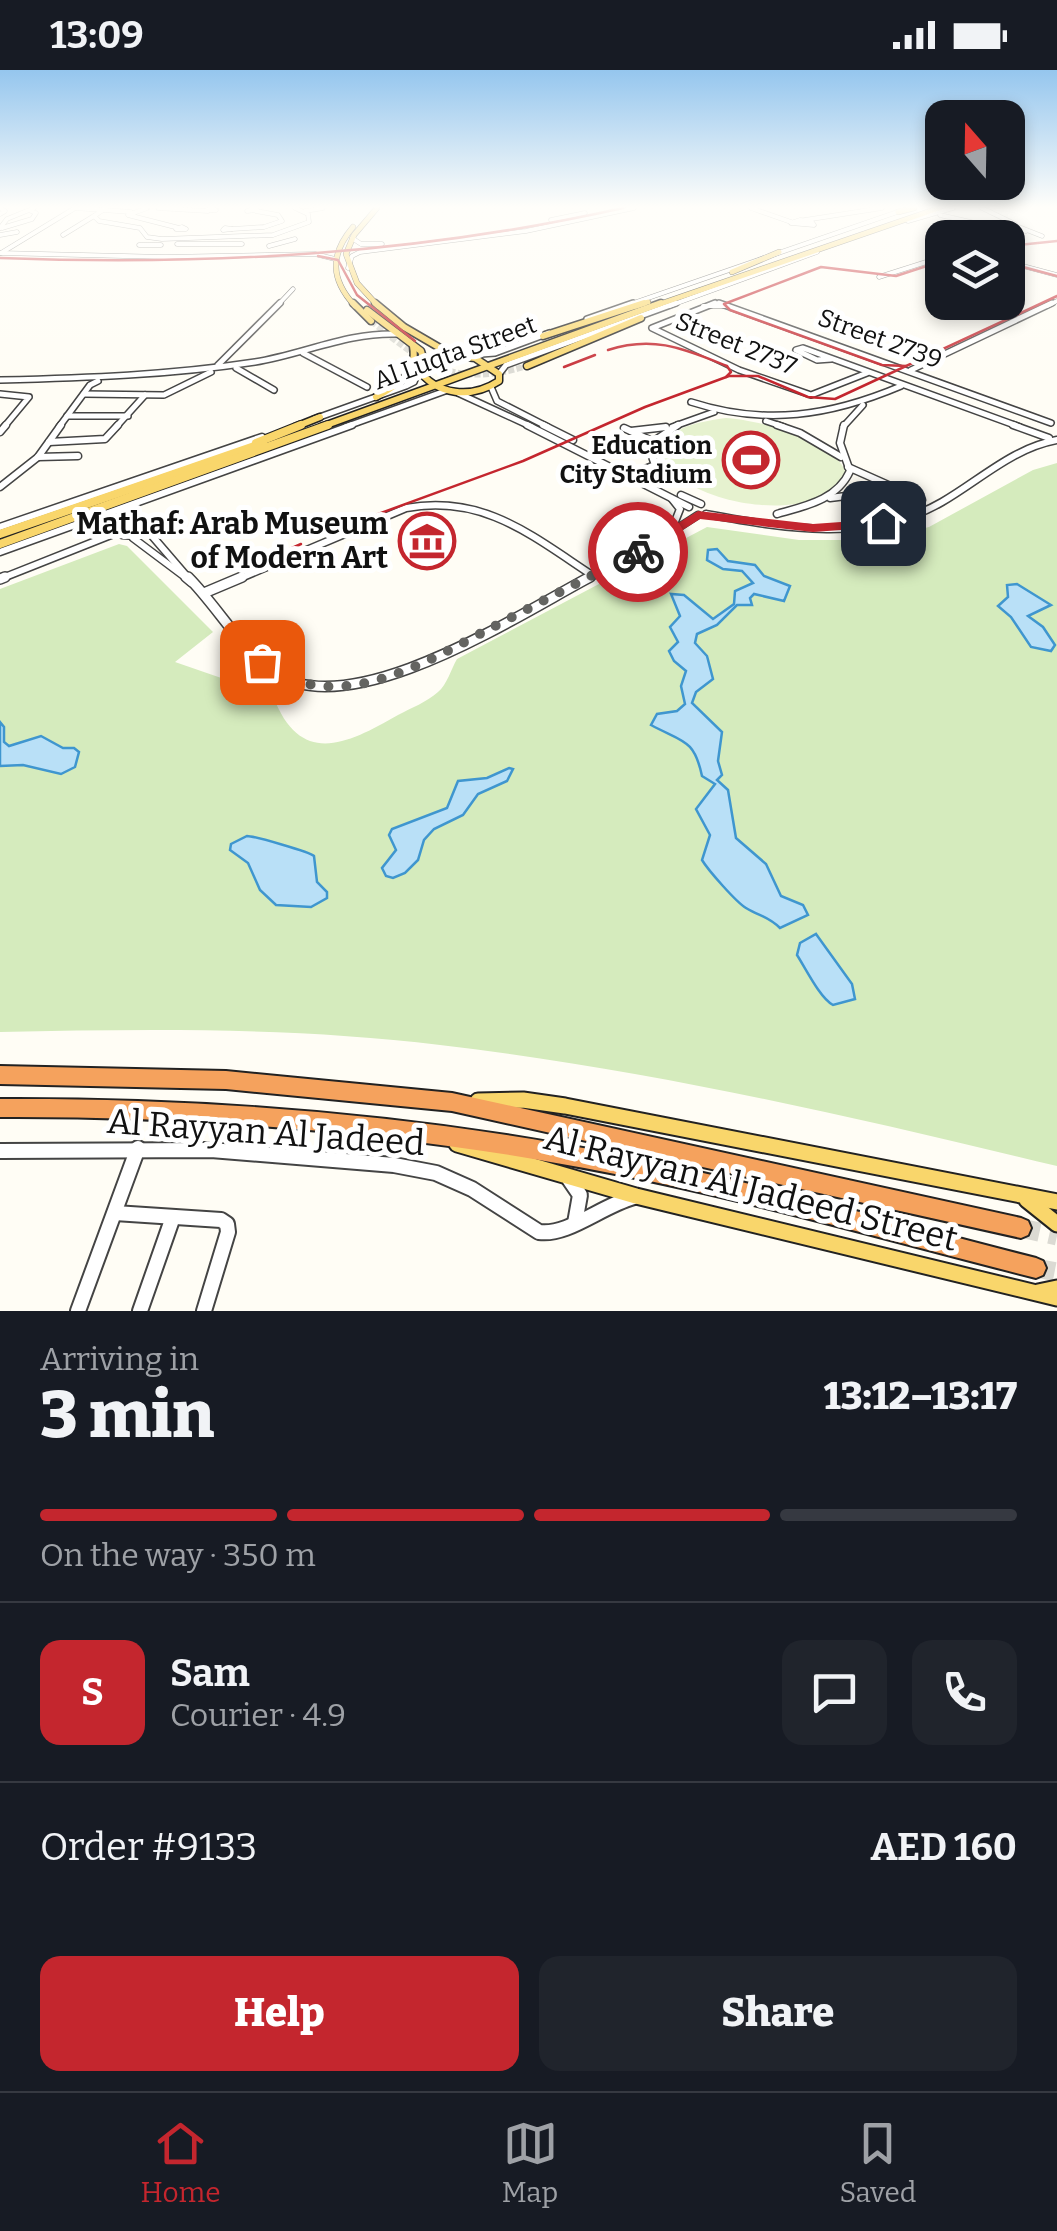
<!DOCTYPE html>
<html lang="en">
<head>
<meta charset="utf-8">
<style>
  :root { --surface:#171b24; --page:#20242c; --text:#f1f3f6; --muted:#9ea1a6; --line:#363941; --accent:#c4262e }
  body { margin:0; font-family:Bitter,serif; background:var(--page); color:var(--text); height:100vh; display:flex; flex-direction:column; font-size:38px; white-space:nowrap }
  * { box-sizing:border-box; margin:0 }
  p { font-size:32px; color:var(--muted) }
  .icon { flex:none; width:55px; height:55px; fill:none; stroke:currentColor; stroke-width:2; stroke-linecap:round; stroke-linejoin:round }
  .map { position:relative; height:1241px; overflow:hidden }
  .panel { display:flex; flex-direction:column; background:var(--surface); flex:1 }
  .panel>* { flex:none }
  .needle { width:65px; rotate:340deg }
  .buttons { position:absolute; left:925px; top:30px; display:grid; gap:20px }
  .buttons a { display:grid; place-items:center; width:100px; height:100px; border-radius:20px; background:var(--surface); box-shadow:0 5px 15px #0003; font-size:50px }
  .pin { position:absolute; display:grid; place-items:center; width:85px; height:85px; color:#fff; margin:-42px; border-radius:20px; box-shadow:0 5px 15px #0006 }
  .courier { position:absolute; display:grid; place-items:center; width:100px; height:100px; margin:-50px; border:8px solid #c4262e; border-radius:50%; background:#fff; color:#222; box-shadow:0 2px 12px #0007 }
  .summary em { font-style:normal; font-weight:800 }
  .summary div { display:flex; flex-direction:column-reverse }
  .summary { display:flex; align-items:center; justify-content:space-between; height:170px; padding:0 40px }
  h1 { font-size:65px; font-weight:800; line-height:75px }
  .bar { display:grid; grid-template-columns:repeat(4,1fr); gap:15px 10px; align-content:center; height:120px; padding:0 40px }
  .bar i { height:12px; border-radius:8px; background:var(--line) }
  .bar .on { background:var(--accent) }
  .bar p { grid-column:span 4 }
  .line { display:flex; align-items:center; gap:25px; padding:0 40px; border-top:2px solid var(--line) }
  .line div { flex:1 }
  .round { display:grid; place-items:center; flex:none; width:105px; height:105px; border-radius:20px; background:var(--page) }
  .cta { display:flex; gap:20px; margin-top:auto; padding:20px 40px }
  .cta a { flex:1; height:115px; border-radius:20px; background:var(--accent); color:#fff; font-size:40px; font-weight:800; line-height:115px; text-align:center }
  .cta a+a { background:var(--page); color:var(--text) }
  .status { display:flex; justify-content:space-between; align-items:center; height:70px; padding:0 50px; background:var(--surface); direction:ltr }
  .status svg { height:28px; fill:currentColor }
  .tab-bar { display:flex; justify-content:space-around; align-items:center; height:140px; border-top:2px solid var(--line); background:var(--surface); font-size:28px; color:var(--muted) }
  .tab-bar a { display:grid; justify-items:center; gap:5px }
  .tab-bar .on { color:var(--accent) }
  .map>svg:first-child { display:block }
  .green { fill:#d5ebbd }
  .pitch { fill:#e6f2cf }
  .water { fill:#b9e0f7; stroke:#3f96cf; stroke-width:2.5 }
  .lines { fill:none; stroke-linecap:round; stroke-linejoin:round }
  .major-tunnel { stroke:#dbdad3; stroke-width:6; stroke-dasharray:6 2.5; stroke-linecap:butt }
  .highway-tunnel { stroke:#dbdad3; stroke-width:19; stroke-dasharray:19 10; stroke-linecap:butt }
  .minor-far4-casing { stroke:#444; stroke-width:5 }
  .minor-far3-casing { stroke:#444; stroke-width:8 }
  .minor-far2-casing { stroke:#444; stroke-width:9 }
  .minor-far1-casing { stroke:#444; stroke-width:12 }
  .minor-casing { stroke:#444; stroke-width:18 }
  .major-far3-casing { stroke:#222; stroke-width:6 }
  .major-far2-casing { stroke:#222; stroke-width:9 }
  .major-far1-casing { stroke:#222; stroke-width:10 }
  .major-casing { stroke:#222; stroke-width:19 }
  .highway-casing { stroke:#222; stroke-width:4 }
  .minor-far4 { stroke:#fff; stroke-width:4 }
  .minor-far3 { stroke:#fff; stroke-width:5 }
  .minor-far2 { stroke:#fff; stroke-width:6 }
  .minor-far1 { stroke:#fff; stroke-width:9 }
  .minor { stroke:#fff; stroke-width:14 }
  .major-far3 { stroke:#f9d66b; stroke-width:5 }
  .major-far2 { stroke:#f9d66b; stroke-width:6 }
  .major-far1 { stroke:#f9d66b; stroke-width:8 }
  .major { stroke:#f9d66b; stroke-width:15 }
  .highway { fill:#f5a25d; fill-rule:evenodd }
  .tram { stroke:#c4262e; stroke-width:2.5 }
  .route { fill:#c4262e }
  .done { stroke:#646461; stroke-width:10; stroke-dasharray:0 18 }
  .labels { text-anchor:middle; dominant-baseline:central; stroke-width:10; stroke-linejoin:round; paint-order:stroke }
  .far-street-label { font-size:25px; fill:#111; stroke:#fff }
  .far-poi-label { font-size:25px; font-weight:bold; fill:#111; stroke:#fff; text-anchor:end }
  .poi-label { font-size:30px; font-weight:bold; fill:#111; stroke:#fff; text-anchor:end }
  .near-street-label { font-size:35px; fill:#111; stroke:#fff }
</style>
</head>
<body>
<div class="status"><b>13:09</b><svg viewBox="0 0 49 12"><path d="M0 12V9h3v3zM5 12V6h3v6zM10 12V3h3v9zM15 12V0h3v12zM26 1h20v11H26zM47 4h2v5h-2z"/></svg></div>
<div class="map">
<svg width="1057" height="1241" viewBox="0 0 1057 1241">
  <rect width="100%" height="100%" fill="#fffdf5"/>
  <!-- green -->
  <path class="green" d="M1057,393v703c-204,-49 -409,-97 -617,-121 -146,-18 -294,-16 -440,-13v-443l119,-45 8,2 86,86 -38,30 98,34c27,71 73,49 125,19 13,-7 29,-13 40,-23 9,-7 13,-23 19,-33l250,-132 92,13h78l52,-13 104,-57z"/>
  <!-- pitch -->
  <path class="pitch" d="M726,348c33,2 108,21 120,55 -29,60 -179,28 -187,-24 10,-23 45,-28 67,-31z"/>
  <!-- water -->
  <g class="water">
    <path d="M717,479l11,12 27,4 9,11 26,10 -6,15 -30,-7 -4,4 2,7h-15l-20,20 -20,9 -2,9 12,13 6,23 -17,13 -4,11 30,29 -4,29 4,14 -5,5 11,10 8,48 30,26 15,32 22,9 5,10 -28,13c-12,-12 -21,-12 -34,-20 -10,-6 -38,-38 -44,-48l8,-25 -14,-26 19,-25 -13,-8c-8,-38 -20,-34 -51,-51l6,-11 20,-3 8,-7 -4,-18 5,-15 -12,-10 -5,-10 9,-9 -8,-15 10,-11 -9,-22 13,1 29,24 21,-15 1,-13 18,-8 -11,-12 -19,-2 -16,-9 1,-10z"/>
    <path d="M1017,514l34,21 -23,11 15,11 12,18 -4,6 -20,-4 -20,-30 -13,-11 10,-9 -1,-12z"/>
    <path d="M0,652l4,5v15l5,4 32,-10 22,12h11l5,4 -4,15 -14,7 -38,-9 -23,1z"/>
    <path d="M509,698l4,1 -6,12 -29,13 -15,21 -29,14 -10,11 -6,20 -13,13 -12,5 -7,-2 -4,-8 14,-18 -7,-15 3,-6 55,-21 11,-27 29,-3z"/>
    <path d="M247,766c7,0 63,16 67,20l3,26 10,10v6l-16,9 -35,-2 -16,-15 -12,-27 -18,-13 1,-6z"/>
    <path d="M816,864l36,50 3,15 -22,6c-13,-7 -27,-36 -36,-50l3,-12z"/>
  </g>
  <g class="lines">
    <!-- major-tunnel -->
    <path class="major-tunnel" d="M371,251c55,45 84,67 156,45"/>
    <!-- highway-tunnel -->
    <g class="highway-tunnel">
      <path d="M1021,1158l36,8"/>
      <path d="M1036,1198l21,4"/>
    </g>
    <!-- minor-far4 casing -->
    <g class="minor-far4-casing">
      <g id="minor-far4">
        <path d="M0,138l5,3 -5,3"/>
        <path d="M75,138l56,4"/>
        <path d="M106,138l-12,8 5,5 41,7 7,9 15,2 111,-4 36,-13 -1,-8 -13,-6"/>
        <path d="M147,138l-19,7 51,13"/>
        <path d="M158,138l50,3"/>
        <path d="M751,138l40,14"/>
        <path d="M982,138l33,16"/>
        <path d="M211,139l5,1h-9z"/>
        <path d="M252,139l5,1 -10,1z"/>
        <path d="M305,141l18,-3"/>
        <path d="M940,145l61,14"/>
        <path d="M551,150l34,-7"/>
        <path d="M800,150l11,1 3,4 -23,-2z"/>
        <path d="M805,150l77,-12"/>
        <path d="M908,151l45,-13"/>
        <path d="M182,157l4,2h-10z"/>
        <path d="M0,158l7,-9 27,-11"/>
        <path d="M2,158l30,-9 4,-6 -5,-2"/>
        <path d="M225,158l7,1 -9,1z"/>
        <path d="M232,159l32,-2 18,-6 -4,-6 -22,-4"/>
        <path d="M1026,161l-11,2 -15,-5 19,-1 23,9"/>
        <path d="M0,165l17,-3"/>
        <path d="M63,165l31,-19"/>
        <path d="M352,168l9,6h21"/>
        <path d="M177,174h65"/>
        <path d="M139,175h22"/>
        <path d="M269,176l26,-7"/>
        <path d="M0,183l165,4 150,-3 20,5"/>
        <path d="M1,183l74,-45"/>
        <path d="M1008,192l49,13"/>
        <path d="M348,198l4,-12 8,-4 166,-21 108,-23"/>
        <path d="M879,207l63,-20"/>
        <path d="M277,236l16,-17"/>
        <path d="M625,236l278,-96"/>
        <path d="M669,236l148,-54"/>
        <path d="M703,236h23"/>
        <path d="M1047,236l10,-5"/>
      </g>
    </g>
    <!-- minor-far3 casing -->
    <g class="minor-far3-casing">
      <g id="minor-far3">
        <path d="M715,233l-63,25 87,42 72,25 56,-22"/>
        <path d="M719,233l332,120"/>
        <path d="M587,249l46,-16"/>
        <path d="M303,283l64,34"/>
        <path d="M468,285l27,-2 54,-20"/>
        <path d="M831,289l-14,1 -21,-10 7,-2 217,79"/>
        <path d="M218,295l62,-62"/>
        <path d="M236,298l38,22"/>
        <path d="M911,300l141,-67"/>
        <path d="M499,304l7,-9 170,-62"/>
        <path d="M0,310c86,-2 170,-5 255,-18 49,-8 93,-30 143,-28"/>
        <path d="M491,317l6,14 51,26"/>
        <path d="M458,323l74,34"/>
        <path d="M0,324l29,3 -25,30"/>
        <path d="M84,324l80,1 47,-23"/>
        <path d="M691,332c74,24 139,14 210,-16"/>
        <path d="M67,346h61"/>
        <path d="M314,349l92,-33 8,-4 4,-10"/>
        <path d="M766,351l18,6"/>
        <path d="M59,357l31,-42 8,-4"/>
        <path d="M116,357l29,-32"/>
        <path d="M345,357l100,-36"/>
        <path d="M672,357l42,-15"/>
        <path d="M843,357l20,-22"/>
      </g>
    </g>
    <!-- minor-far2 casing -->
    <g class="minor-far2-casing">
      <g id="minor-far2">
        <path d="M527,355l162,82"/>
        <path d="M543,355l30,15"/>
        <path d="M777,355l23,8 41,24"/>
        <path d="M1013,355l36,13"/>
        <path d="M624,358l28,13"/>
        <path d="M631,361l35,-4"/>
        <path d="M0,362l6,-7"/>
        <path d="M49,372l56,-3 13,-14"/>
        <path d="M38,387l40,-1"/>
        <path d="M848,397l74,33"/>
        <path d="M645,399l10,-4 -7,-20 30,-20"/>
        <path d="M0,417l38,-30 23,-32"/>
        <path d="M681,425l20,9"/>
        <path d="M830,428l64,-8"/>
        <path d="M672,429l8,10 -6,15"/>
        <path d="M135,437l-8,9 19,9 1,5 -10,6 -15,-1 4,-8 13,-3"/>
        <path d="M706,444c77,14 164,30 236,-12 38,-22 71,-54 115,-62"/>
        <path d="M777,444c28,-8 60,-14 73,-43l-10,-28 4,-18"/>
        <path d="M0,457l262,-90"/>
        <path d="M147,460l43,50"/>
        <path d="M133,468l56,42"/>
        <path d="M0,482l352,-127"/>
        <path d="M0,509l121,-48"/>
        <path d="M236,510l170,-72c77,-14 125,27 186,67"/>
        <path d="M585,510l65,-34 48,-31"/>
      </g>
    </g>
    <!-- minor-far1 casing -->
    <g class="minor-far1-casing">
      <g id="minor-far1">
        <path d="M186,507l6,5"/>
        <path d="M188,507c29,29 55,75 88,97 78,49 242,-59 314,-97"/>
        <path d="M0,509l5,-2"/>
        <path d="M204,523l38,-16"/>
      </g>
    </g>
    <!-- minor casing -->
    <g class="minor-casing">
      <g id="minor">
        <path d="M0,1081l211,-1 183,15 42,8 36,16 67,43c29,4 62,-26 95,-35"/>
        <path d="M569,1109l11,16 -5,28"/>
        <path d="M115,1143l106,7 6,4 1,8 -24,79"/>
        <path d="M78,1241l60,-163"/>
        <path d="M140,1241l33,-94"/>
      </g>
    </g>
    <!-- major-far3 casing -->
    <g class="major-far3-casing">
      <g id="major-far3">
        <path d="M377,138l-23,27 -8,19 11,29 21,23"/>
        <path d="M898,142l16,-4"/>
        <path d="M353,157c-23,27 -23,52 2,79"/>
        <path d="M732,202l47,-20"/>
        <path d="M636,236l12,-4"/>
        <path d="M654,236l285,-98"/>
      </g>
    </g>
    <!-- major-far2 casing -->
    <g class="major-far2-casing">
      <g id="major-far2">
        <path d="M353,233l18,18"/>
        <path d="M375,233l29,24 48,28"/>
        <path d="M367,240l54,41 3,10"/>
        <path d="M543,266l101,-33"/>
        <path d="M447,285l28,3 24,16v7c-28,18 -62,15 -82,-13l10,-9z"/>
        <path d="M527,296l114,-48"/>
        <path d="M376,327c21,-12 42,-23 37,-51"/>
        <path d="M295,357l25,-10"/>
        <path d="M321,357l340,-124"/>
      </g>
    </g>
    <!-- major-far1 casing -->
    <g class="major-far1-casing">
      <g id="major-far1">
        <path d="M256,373l45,-18"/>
        <path d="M0,464l263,-91"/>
        <path d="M0,474l328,-119"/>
      </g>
    </g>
    <!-- major casing -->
    <g class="major-casing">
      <g id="major">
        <path d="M478,1031l45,-1 42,6 492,96"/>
        <path d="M457,1074l179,52 421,102"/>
        <path d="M1027,1130l30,24"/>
        <path d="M1038,1222l19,-4"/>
      </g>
    </g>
    <!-- highway casing -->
    <g class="highway-casing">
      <g id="highway">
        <path d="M0,996l226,5 226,22 569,125 7,3 3,7 -3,7 -7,3 -569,-127 -226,-22 -226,-5z"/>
        <path d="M0,1029c205,-1 408,15 610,54 143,28 284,69 426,105l7,3 3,7 -3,7 -7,3c-142,-36 -283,-77 -426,-105 -202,-40 -405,-57 -610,-56z"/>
      </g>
    </g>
    <!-- minor-far4 -->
    <use href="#minor-far4" class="minor-far4"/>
    <!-- minor-far3 -->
    <use href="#minor-far3" class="minor-far3"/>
    <!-- minor-far2 -->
    <use href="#minor-far2" class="minor-far2"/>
    <!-- minor-far1 -->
    <use href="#minor-far1" class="minor-far1"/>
    <!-- minor -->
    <use href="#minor" class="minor"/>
    <!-- major-far3 -->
    <use href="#major-far3" class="major-far3"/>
    <!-- major-far2 -->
    <use href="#major-far2" class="major-far2"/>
    <!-- major-far1 -->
    <use href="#major-far1" class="major-far1"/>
    <!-- major -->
    <use href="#major" class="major"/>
    <!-- highway -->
    <use href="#highway" class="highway"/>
    <!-- tram -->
    <g class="tram">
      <path d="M1008,176l49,-5"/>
      <path d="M318,186l20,4 19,35 58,46"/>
      <path d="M0,188c211,8 417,-4 623,-50"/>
      <path d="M1008,193l49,13"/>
      <path d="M608,280c46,-15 76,-1 119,16l4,6 -5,5"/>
      <path d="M906,296l-24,-1 -152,-55 -6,-6 97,-37 75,9 46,-15"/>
      <path d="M564,297l31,-12"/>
      <path d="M329,462l194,-71 122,-54 84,-31h29l50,21 27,2 222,-103"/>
      <path d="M267,489l34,-15"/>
    </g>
  </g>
  <!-- sky -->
  <linearGradient id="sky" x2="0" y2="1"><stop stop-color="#95c6ee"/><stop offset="0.44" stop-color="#fffefa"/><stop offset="1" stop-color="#fffefa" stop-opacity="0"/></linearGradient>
  <rect width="1057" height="311" fill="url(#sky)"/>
  <!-- route -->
  <path class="route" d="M698,441l115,13 70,-5 7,4 -7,4 -70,5 -113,-13 -57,36 -12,-3z"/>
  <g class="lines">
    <!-- done -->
    <path class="done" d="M262,592c74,58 163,0 233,-36 48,-25 95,-50 143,-74"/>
  </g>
  <!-- icons -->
  <defs>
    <g id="stadium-ring" transform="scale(2.875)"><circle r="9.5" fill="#fff" stroke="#c4262e" stroke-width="1.5"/><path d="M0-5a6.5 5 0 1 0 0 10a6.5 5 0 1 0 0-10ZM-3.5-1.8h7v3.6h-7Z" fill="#c4262e"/></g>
    <g id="museum-ring" transform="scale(2.875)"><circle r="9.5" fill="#fff" stroke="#c4262e" stroke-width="1.5"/><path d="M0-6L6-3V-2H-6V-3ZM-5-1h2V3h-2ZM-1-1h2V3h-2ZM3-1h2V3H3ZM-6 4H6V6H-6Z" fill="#c4262e"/></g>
  </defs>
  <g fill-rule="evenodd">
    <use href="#stadium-ring" x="751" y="390"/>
    <use href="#museum-ring" x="427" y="471"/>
  </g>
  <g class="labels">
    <!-- far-street labels -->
    <g class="far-street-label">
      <text transform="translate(880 269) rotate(20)">Street 2739</text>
      <text transform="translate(736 274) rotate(22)">Street 2737</text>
      <text transform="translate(455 283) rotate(-20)">Al Luqta Street</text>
    </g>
    <!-- far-poi labels -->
    <g class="far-poi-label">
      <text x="712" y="376">Education<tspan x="712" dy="29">City Stadium</tspan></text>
    </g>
    <!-- poi labels -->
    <g class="poi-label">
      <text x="388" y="454">Mathaf: Arab Museum<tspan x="388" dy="34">of Modern Art</tspan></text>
    </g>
    <!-- near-street labels -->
    <g class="near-street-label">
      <text transform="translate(266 1062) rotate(4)">Al Rayyan Al Jadeed</text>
      <text transform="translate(751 1118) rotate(14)">Al Rayyan Al Jadeed Street</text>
    </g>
  </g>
</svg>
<div class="buttons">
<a><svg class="needle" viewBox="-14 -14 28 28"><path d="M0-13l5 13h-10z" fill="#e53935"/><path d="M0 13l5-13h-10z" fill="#9ea1a6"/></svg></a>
<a><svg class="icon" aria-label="layers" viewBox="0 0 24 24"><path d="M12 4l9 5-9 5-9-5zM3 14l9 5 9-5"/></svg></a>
</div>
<div class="pin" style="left:262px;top:592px;background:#ea580c"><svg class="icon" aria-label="bag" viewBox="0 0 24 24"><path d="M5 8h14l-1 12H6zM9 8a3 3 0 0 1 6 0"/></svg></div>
<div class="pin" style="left:883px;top:453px;background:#1f2937"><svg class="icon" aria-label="home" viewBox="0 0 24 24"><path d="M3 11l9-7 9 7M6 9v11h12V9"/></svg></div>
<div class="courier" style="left:638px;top:482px"><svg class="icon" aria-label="bike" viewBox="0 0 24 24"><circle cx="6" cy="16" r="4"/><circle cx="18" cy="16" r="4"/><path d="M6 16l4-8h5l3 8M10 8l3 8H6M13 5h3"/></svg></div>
</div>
<section class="panel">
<div class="summary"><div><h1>3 min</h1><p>Arriving in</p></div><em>13:12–13:17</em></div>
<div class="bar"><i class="on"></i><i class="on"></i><i class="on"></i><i></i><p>On the way · 350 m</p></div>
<div class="line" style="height:180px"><b class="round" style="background:var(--accent);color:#fff">S</b><div><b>Sam</b><p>Courier · 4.9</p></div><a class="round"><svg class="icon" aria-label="chat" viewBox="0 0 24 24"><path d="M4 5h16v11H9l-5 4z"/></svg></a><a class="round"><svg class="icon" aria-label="phone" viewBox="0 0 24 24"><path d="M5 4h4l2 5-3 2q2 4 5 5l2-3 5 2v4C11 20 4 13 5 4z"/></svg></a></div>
<div class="line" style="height:130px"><div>Order #9133</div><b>AED 160</b></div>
<div class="cta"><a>Help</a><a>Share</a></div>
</section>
<nav class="tab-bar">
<a class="on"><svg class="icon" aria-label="home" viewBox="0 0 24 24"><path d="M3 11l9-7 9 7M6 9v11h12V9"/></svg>Home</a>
<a><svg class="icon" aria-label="map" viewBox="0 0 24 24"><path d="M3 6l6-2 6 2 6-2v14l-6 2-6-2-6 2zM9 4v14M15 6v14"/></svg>Map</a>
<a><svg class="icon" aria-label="saved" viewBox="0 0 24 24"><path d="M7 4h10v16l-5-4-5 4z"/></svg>Saved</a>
</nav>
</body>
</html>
